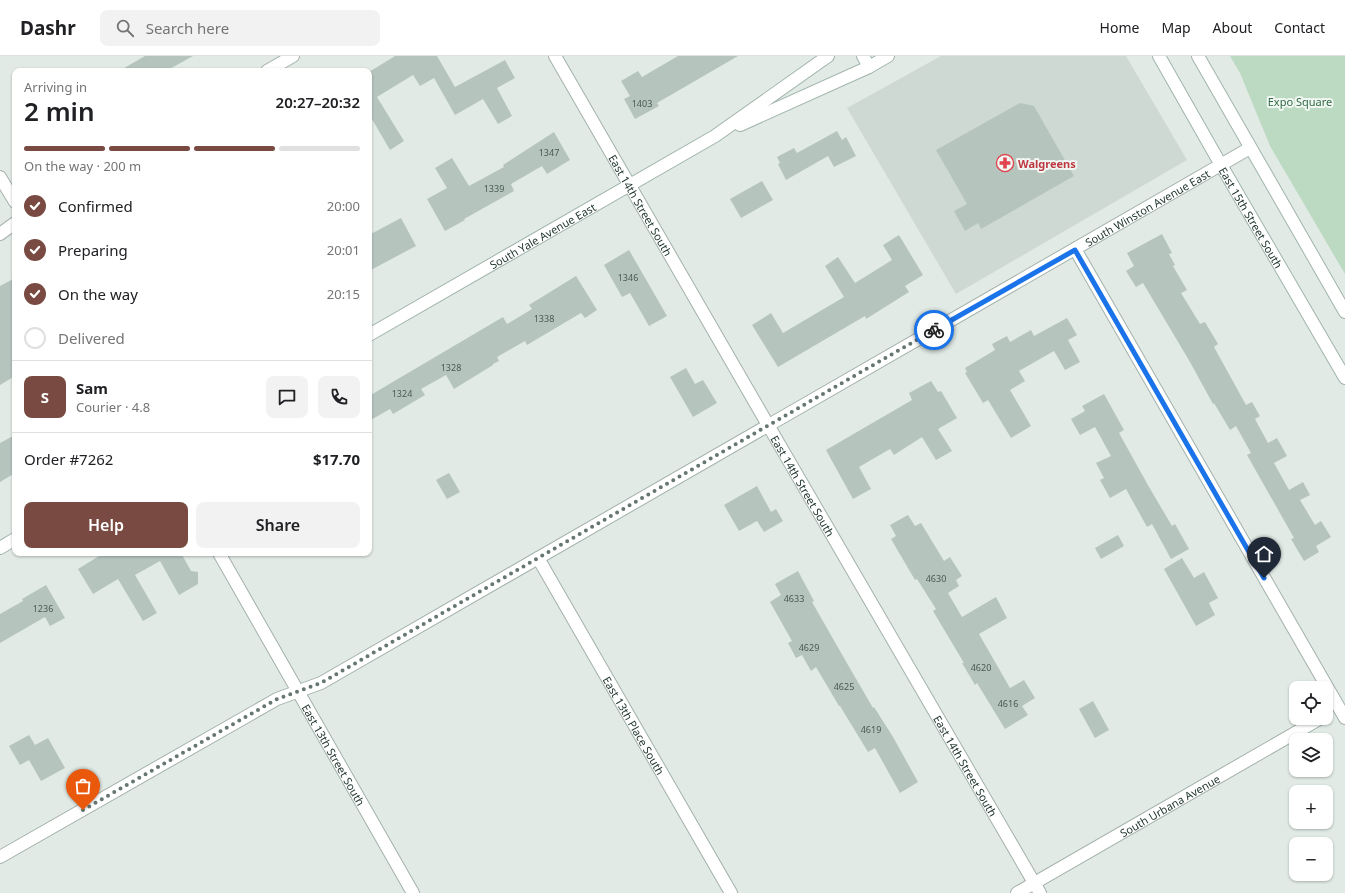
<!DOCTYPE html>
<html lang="en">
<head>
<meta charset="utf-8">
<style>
  :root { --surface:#fff; --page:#f2f2f2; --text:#202124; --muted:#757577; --line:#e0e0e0; --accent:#784a41 }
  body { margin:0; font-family:"Noto Sans",sans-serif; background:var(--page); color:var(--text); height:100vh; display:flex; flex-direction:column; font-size:15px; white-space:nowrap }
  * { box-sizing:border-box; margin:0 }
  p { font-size:13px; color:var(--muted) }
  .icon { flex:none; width:22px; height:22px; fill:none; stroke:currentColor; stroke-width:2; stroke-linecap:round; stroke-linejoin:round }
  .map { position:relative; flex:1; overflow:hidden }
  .side { position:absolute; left:12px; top:12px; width:360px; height:488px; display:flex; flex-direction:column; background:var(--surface); border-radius:8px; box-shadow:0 1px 3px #0004 }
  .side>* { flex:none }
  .tools { position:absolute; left:1289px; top:625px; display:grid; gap:8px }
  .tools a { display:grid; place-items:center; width:44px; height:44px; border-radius:8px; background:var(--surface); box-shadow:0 1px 3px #0004; font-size:20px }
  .pin { position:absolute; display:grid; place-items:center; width:34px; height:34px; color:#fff; margin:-41px -17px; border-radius:50% 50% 50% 0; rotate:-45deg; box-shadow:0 0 4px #0007 }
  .pin .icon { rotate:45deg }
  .courier { position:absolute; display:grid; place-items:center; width:40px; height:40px; margin:-20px; border:3px solid #1a73e8; border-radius:50%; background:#fff; color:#222; box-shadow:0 1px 5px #0007 }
  .overview em { font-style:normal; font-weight:600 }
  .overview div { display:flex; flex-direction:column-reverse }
  .overview { display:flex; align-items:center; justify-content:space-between; height:68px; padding:0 12px }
  h1 { font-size:26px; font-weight:600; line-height:30px }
  .bar { display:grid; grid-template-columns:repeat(4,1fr); gap:6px 4px; align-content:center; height:48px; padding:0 12px }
  .bar i { height:5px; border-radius:3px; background:var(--line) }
  .bar .active { background:var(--accent) }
  .bar p { grid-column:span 4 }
  .line { display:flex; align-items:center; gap:10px; padding:0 12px; border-top:1px solid var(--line) }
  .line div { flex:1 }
  .round { display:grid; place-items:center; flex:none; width:42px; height:42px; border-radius:8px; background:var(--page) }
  ol { padding:0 12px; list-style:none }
  li { display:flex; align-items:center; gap:12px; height:44px }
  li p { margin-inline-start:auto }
  li .icon { padding:4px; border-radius:50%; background:var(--accent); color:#fff; stroke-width:4 }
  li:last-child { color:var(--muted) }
  li i { width:22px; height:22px; border:2px solid var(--line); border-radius:50% }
  .cta { display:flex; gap:8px; margin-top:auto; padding:8px 12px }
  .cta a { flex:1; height:46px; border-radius:8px; background:var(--accent); color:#fff; font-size:16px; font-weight:600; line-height:46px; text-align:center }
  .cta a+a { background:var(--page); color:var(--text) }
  header { display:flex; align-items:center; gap:24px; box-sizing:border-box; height:56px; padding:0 20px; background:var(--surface); border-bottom:1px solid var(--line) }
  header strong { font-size:19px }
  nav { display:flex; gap:22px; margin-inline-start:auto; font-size:14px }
  .search { width:280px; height:36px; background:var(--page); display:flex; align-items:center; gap:10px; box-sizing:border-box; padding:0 14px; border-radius:8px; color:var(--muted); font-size:15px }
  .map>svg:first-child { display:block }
  .built { fill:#cfd9d4 }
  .green { fill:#bcd9c2 }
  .building { fill:#b6c4be }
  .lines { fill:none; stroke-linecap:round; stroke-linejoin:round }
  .minor-casing { stroke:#a4b1ab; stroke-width:14 }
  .secondary-casing { stroke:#a1b4ac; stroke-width:14 }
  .minor { stroke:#fff; stroke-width:12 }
  .secondary { stroke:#fff; stroke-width:12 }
  .done { stroke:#667670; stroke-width:4; stroke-dasharray:0 7.2 }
  .route { stroke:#1a73e8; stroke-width:5 }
  .labels { text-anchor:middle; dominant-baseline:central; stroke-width:4; stroke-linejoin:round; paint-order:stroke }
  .number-label { font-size:9px; fill:#485b54 }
  .park-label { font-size:11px; fill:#316b44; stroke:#f1f7f3 }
  .health-label { font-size:11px; font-weight:bold; fill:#be3a42; stroke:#f1f7f3; text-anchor:start }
  .street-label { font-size:11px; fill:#233831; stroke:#f1f7f3 }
</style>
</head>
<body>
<header>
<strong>Dashr</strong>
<div class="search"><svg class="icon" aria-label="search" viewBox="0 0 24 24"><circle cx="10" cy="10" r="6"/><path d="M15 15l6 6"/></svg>Search here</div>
<nav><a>Home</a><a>Map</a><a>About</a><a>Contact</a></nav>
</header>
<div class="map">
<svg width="1345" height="837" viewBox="0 0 1345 837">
  <rect width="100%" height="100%" fill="#e1eae5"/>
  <!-- built -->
  <path class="built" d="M941,0h185l61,104 -231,134 -109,-186z"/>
  <!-- green -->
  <path class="green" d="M1230,0h115v218l-75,-128 -30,-73z"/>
  <!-- building -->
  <g class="building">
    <path d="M145,0h48l-27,15h-47z"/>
    <path d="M395,0h42l18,31 50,-27 10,18 -18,10 15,28 -14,8 -15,-25 -28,16 -21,-37 -14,8 -7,-11 -36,22 27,44 -14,9 -21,-36v-42z"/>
    <path d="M678,0h60l-81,47 2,3 -24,13 -11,-20 6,-3 -9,-15 17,-10 4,6z"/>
    <path d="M1020,47l14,3 40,70 -93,53 -3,-6 -13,8 -11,-20 13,-7 -31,-54z"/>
    <path d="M837,75l5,9 4,-3 10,19 -22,11 -6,-11 -42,24 -8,-16 2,-1 -3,-6 17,-9 3,5z"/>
    <path d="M554,76l16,28 -23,14 -5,-8 -31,18 3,7 -50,28 1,1 -20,11 -18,-32 20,-11 -12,-20 17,-10 17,28 35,-19 -1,-2z"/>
    <path d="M762,125l11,19 -32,18 -11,-19z"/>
    <path d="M401,162l15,28 -47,25v-36z"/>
    <path d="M1162,178l10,19 -3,1 6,11 -2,1 14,24 -6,3 19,31 5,-2 13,22 -4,3 32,58 6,-3 8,14 -5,3 13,24 9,-5 10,18 -13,7 15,27 14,-8 7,13 -10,5 15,25 6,-4 10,16 -15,9 3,6 -15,9 -13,-22 3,-1 -47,-83 4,-2 -15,-27 -6,4 -16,-27 -1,1 -23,-42 -47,-79 -7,4 -10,-16 8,-5 -7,-13z"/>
    <path d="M899,179l24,40 -18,11 4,6 -43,27 -1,-3 -87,51 -26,-42 19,-12 12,20 61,-36 -19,-31 13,-9 17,26 37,-23 -9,-15z"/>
    <path d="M629,194l38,66 -18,10 -19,-33 -8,4 -18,-32z"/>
    <path d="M576,220l21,34 -12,8 -4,-5 -54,32 -2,-4 -28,16 2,4 -6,3v1l-39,24 -8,-14 -25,14 4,6 -32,19 -3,-5 -21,12v-25l134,-79 4,7 25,-15 -3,-4z"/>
    <path d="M15,222v98l-15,9v-99z"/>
    <path d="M1067,262l10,17 -9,5 12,22 -15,8 -11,-19 -35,20 6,10 -15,9 21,36 -20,12 -23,-38 -5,3 -18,-30 2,-1 -2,-4 30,-18 -3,-6 15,-8 3,6 21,-12 3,6z"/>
    <path d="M686,312l9,16 8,-4 14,23 -24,14 -23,-40z"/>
    <path d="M931,325l7,11 3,-1 16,27 -19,11 14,22 -16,9 -14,-23 -28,18 -4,-6 -31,18 12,22 -18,10 -27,-49 86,-50 -3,-7z"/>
    <path d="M1104,338l20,36 -5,3 30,54 23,39 3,-2 14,25 -18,10 -19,-35 -5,3 -21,-38 -16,9 -10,-18 4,-2 -8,-15 15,-7 -16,-29 -15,8 -9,-16 14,-8 -3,-5z"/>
    <path d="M15,379v38l-15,9v-39z"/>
    <path d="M449,417l11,19 -13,7 -11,-19z"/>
    <path d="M757,430l14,26 5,-3 7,12 -19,11 -7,-11 -18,10 -15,-26z"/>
    <path d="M908,459l7,11 6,-3 23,38 6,-4 12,19 -6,4 3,6 -11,7 14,24 34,-20 11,21 -28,16 31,54 14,-8 11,18 -13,8 6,9 -23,14 -28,-46 -2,2 -13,-22h2l-31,-52 3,-2 -19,-30 -2,1 -24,-41 5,-3 -6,-11z"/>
    <path d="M1118,479l6,11 -23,13 -6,-11z"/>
    <path d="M104,497h77l10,18 7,1v12l-19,11 -19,-34 -25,14 22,38 -14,8 -25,-42 -25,15 -15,-25z"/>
    <path d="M1182,502l12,20 10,-6 14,26 -9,5 6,12 -19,11 -32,-57z"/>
    <path d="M798,515l16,30 -2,1 36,63 25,43 1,-1 19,30 25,45 -18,11 -25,-45 -7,4 -28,-46h-1l-23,-39 -5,4 -9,-16 -6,3 -8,-15 4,-2 -22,-39 11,-7 -6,-11z"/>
    <path d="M46,529l19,33 -15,8 -5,-9 -45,26v-29l23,-13 -1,-2z"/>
    <path d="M1093,645l16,29 -14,8 -16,-29z"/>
    <path d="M29,679l6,10 13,-7 17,30 -24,13 -12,-21 -9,5 -11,-19z"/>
  </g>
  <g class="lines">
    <!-- minor casing -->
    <g class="minor-casing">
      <g id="minor">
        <path id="s1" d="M555,0l213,369 272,468"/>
        <path d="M267,15l26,-15"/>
        <path d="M0,121l15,25"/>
        <path d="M0,178l15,-11"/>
        <path d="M1075,193l270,469"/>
        <path id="s2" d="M219,497l194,340"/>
        <path id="s3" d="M538,502l193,335"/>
        <path id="s4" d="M0,801l277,-158 44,-16 929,-535"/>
        <path id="s5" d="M1017,837l304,-175"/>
      </g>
    </g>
    <!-- secondary casing -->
    <g class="secondary-casing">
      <g id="secondary">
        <path d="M863,0l6,11"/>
        <path id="s6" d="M1159,0l62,109 124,213"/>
        <path d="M1198,0l147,256"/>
        <path d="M740,69l129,-58 19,-11"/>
        <path id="s7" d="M369,279l346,-199 113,-80"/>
        <path d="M0,492l15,-9"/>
      </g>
    </g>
    <!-- minor -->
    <use href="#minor" class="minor"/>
    <!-- secondary -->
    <use href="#secondary" class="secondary"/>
  </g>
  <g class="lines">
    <!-- done -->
    <path class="done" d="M83,754l194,-111 44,-16 613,-353"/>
    <!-- route -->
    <path class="route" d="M934,274l141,-80 189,328"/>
  </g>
  <!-- icons -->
  <defs>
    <g id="pharmacy-ring" transform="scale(0.9)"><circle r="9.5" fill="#f1f7f3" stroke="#e0444e" stroke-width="1.5"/><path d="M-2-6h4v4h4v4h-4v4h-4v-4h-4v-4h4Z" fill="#e0444e"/></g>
  </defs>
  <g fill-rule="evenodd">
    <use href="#pharmacy-ring" x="1005" y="107"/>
  </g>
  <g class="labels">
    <!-- number labels -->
    <g class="number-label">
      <text x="642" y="47">1403</text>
      <text x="549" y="96">1347</text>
      <text x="494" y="132">1339</text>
      <text x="628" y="221">1346</text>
      <text x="544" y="262">1338</text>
      <text x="451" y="311">1328</text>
      <text x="402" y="337">1324</text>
      <text x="936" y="522">4630</text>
      <text x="794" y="542">4633</text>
      <text x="43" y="552">1236</text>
      <text x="809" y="591">4629</text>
      <text x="981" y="611">4620</text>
      <text x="844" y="630">4625</text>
      <text x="1008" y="647">4616</text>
      <text x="871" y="673">4619</text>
    </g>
    <!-- park labels -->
    <g class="park-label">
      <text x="1300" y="45">Expo Square</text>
    </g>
    <!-- health labels -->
    <g class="health-label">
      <text x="1018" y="107">Walgreens</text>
    </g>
    <!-- street labels -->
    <g class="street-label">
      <text stroke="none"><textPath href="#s1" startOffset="172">East 14th Street South</textPath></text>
      <text stroke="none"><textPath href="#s4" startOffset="1319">South Winston Avenue East</textPath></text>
      <text stroke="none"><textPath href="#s6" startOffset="186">East 15th Street South</textPath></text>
      <text stroke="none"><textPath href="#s7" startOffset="200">South Yale Avenue East</textPath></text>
      <text stroke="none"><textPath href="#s1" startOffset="496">East 14th Street South</textPath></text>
      <text stroke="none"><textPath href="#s3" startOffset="193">East 13th Place South</textPath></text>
      <text stroke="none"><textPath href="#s2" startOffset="232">East 13th Street South</textPath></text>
      <text stroke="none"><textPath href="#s1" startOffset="820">East 14th Street South</textPath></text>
      <text stroke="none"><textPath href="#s5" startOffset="176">South Urbana Avenue</textPath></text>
    </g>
  </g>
</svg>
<div class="tools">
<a><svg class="icon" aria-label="locate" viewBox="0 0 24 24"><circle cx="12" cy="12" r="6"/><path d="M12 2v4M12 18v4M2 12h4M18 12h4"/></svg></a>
<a><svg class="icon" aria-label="layers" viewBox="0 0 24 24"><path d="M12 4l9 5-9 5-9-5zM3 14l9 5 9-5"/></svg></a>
<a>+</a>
<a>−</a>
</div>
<div class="pin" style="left:83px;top:754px;background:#ea580c"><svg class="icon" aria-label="bag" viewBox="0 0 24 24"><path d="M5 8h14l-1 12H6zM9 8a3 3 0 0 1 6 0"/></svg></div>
<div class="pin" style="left:1264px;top:522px;background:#1f2937"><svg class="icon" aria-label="home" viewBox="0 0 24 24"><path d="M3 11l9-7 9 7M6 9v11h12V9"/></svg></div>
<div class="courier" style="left:934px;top:274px"><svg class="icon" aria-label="bike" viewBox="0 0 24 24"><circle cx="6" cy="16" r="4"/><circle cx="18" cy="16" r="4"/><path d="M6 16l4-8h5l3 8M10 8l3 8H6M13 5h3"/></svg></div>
<section class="side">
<div class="overview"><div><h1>2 min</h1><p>Arriving in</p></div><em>20:27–20:32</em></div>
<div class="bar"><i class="active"></i><i class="active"></i><i class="active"></i><i></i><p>On the way · 200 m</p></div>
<ol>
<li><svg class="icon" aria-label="check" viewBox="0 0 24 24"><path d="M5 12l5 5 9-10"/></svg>Confirmed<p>20:00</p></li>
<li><svg class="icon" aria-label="check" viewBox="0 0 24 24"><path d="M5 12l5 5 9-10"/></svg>Preparing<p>20:01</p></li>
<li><svg class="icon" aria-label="check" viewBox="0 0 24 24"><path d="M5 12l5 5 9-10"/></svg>On the way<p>20:15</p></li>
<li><i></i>Delivered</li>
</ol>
<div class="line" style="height:72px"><b class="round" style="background:var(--accent);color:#fff">S</b><div><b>Sam</b><p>Courier · 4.8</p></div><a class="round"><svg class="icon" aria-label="chat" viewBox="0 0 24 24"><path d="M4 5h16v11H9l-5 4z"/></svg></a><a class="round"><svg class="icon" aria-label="phone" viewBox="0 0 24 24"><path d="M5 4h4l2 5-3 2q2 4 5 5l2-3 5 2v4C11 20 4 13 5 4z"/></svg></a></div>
<div class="line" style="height:52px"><div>Order #7262</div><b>$17.70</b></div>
<div class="cta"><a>Help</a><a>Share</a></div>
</section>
</div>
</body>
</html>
